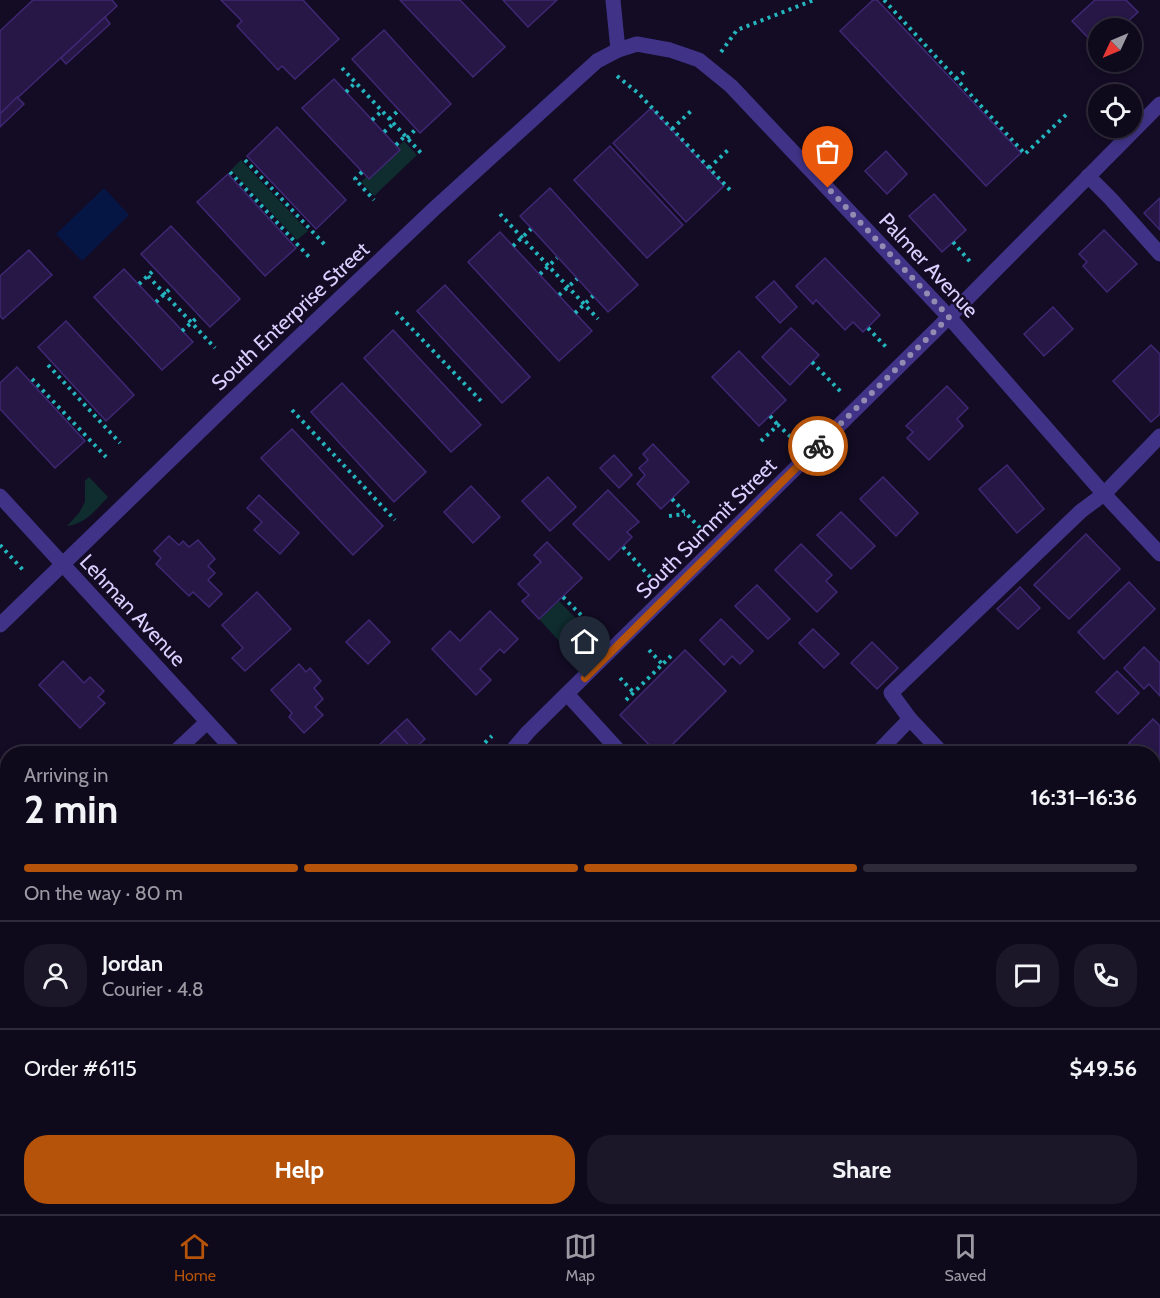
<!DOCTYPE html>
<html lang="en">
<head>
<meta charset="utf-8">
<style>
  :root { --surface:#0e091b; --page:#1c1728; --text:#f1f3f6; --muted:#9b9aa3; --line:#2e2a3a; --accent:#b45309 }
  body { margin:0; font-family:Cabin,sans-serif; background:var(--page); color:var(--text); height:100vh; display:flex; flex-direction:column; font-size:22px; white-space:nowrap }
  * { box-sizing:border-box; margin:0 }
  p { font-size:20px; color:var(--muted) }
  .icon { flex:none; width:33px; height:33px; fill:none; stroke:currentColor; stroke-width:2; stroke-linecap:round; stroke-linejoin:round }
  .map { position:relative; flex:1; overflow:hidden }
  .sheet { position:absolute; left:0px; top:746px; width:1161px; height:470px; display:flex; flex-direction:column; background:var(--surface); border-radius:24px 24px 0 0; box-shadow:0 3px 9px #0003,0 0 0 2px var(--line) }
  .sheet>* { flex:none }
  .needle { width:39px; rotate:226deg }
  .tools { position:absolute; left:1088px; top:18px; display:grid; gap:12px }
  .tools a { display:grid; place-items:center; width:54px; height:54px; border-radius:50%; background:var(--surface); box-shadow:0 3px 9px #0003,0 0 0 2px var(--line); font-size:30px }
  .pin { position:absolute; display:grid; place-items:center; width:51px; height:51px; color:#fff; margin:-62px -26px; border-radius:50% 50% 50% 0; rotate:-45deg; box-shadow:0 0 6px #0007 }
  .pin .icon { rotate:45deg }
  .courier { position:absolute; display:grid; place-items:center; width:60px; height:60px; margin:-30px; border:4px solid #b45309; border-radius:50%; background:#fff; color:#222; box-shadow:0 2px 8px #0007 }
  .headline em { font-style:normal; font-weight:700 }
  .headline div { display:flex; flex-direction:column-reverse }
  .headline { display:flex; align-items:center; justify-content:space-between; height:102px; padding:0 24px }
  h1 { font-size:39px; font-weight:700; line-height:45px }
  .bar { display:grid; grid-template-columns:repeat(4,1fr); gap:9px 6px; align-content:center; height:72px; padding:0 24px }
  .bar i { height:8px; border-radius:4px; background:var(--line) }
  .bar .current { background:var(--accent) }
  .bar p { grid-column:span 4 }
  .line { display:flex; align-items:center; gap:15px; padding:0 24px; border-top:2px solid var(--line) }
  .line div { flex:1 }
  .round { display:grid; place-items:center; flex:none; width:63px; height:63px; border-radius:24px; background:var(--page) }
  .primary-button { display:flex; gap:12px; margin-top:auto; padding:12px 24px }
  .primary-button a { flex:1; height:69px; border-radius:24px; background:var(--accent); color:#fff; font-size:24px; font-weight:700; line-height:69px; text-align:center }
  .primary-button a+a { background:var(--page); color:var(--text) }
  .tabs { display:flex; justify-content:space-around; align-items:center; height:84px; border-top:2px solid var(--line); background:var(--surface); font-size:16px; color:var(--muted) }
  .tabs a { display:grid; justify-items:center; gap:3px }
  .tabs .current { color:var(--accent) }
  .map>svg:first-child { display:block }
  .green { fill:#0f2c2e }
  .water { fill:#051544 }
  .building { fill:#261746; stroke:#3f2774; stroke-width:1.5 }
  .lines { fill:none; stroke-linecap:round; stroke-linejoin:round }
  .path { stroke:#24b5be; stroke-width:4; stroke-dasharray:3 4.5; stroke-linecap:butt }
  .lane { stroke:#403387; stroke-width:15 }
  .street { stroke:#403387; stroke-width:15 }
  .done { stroke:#948bb2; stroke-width:6; stroke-dasharray:0 10.8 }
  .route { stroke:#b45309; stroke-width:8 }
  .labels { text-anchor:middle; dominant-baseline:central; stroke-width:4.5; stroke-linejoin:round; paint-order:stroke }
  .street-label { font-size:21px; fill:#dacfff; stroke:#130c24 }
</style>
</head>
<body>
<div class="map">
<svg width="1160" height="1214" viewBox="0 0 1160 1214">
  <rect width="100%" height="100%" fill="#130c24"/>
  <!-- green -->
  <g class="green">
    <path d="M404,141l13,14 -43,41 -13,-14 6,-6 2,3 31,-29 -2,-3z"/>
    <path d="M241,160l67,71 -11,9 -66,-70z"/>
    <path d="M89,477l19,20c-12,13 -23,27 -41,29l12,-13 6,-11v-21z"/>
    <path d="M559,601l29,30 -20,20 -29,-32z"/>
    <path d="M1154,1000l6,8v96l-6,5z"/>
    <path d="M1154,1116l6,6v92h-97l-6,-6h97z"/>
  </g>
  <!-- water -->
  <path class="water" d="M104,188l25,27 -47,46 -26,-27z"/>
  <!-- building -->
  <g class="building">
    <path d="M33,0h79l5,6 -117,108v-83z"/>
    <path d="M221,0h82l36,39 -44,40 -13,-13 -4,4 -41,-44 5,-5z"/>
    <path d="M400,0h60l45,47 -32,30z"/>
    <path d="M503,0h54l-29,27z"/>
    <path d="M873,0h4l144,153 -35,33 -146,-155z"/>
    <path d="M1095,0h31l12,12 -17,16h-23v20l-26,-27z"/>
    <path d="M105,17l5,7 -44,40 -5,-6z"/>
    <path d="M384,30l67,74 -31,29 -68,-74z"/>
    <path d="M334,79l66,71 -31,29 -67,-71z"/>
    <path d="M17,97l7,7 -24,23v-13z"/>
    <path d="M651,108l73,78 -38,36 -73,-79z"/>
    <path d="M277,127l69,73 -30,29 -69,-73z"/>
    <path d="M610,146l73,79 -36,33 -73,-78z"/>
    <path d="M886,151l21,23 -20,20 -22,-23z"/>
    <path d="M228,174l68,74 -31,28 -68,-74z"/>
    <path d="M550,188l88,97 -30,27 -88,-96z"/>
    <path d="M934,194l32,36 -24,22 -33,-36z"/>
    <path d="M1160,198v32l-16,-17z"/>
    <path d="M171,226l69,73 -30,28 -69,-73z"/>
    <path d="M1104,230l33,34 -30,28 -24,-26 4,-4 -8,-8z"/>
    <path d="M500,232l92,99 -33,30 -91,-99z"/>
    <path d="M29,250l23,25 -49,44 -3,-3v-40z"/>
    <path d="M825,258l55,57 -17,17 -10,-10 -8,8 -29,-30 -3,4 -17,-18z"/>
    <path d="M124,269l69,73 -31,28 -68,-73z"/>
    <path d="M774,281l23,26 -17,16 -24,-26z"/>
    <path d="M445,285l85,92 -28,26 -85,-92z"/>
    <path d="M1053,307l20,22 -29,27 -20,-22z"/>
    <path d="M66,321l68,74 -28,26 -68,-74z"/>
    <path d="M791,328l28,27 -29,30 -28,-28z"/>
    <path d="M393,330l88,95 -30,27 -87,-94z"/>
    <path d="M1151,345l9,9v60l-9,8 -38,-41z"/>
    <path d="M739,351l47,49 -27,26 -47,-49z"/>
    <path d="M17,367l68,74 -30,27 -55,-59v-26z"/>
    <path d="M342,383l84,89 -32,30 -83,-90z"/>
    <path d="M947,386l21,22 -11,11 6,7 -34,34 -22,-22 6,-6 -7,-6z"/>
    <path d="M292,429l91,97 -30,29 -92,-97z"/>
    <path d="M653,444l36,38 -28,27 -24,-25 8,-9 -6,-7 9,-8 -5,-6z"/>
    <path d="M614,455l18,20 -13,13 -19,-20z"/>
    <path d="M1007,465l37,44 -27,24 -38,-44z"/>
    <path d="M548,477l28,30 -26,24 -28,-30z"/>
    <path d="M883,477l35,36 -22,23 -36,-37z"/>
    <path d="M471,486l29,31 -27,26 -29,-31z"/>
    <path d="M608,490l31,32 -12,10 5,5 -23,23 -36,-36z"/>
    <path d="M259,495l40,38 -19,21 -26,-24 8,-8 -15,-14z"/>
    <path d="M841,512l34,34 -24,23 -34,-34z"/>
    <path d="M1086,534l34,35 -51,50 -35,-34z"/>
    <path d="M169,536l10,9 4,-4 6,6 9,-7 17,19 -7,7 7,7 -7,7 14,14 -13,13 -16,-15 -4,4 -33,-32 5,-6 -7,-7z"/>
    <path d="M547,542l35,36 -43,41 -17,-18 7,-6 -11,-11 23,-22 -7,-7z"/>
    <path d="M801,544l31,31 -6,6 11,11 -20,20 -42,-42z"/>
    <path d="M1129,582l26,27 -51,50 -26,-27z"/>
    <path d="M757,585l33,34 -22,20 -33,-33z"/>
    <path d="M1020,587l20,21 -22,21 -21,-20z"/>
    <path d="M257,592l34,37 -46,42 -13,-13 11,-10 -21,-23z"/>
    <path d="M490,611l28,28 -14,14 -4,-4 -20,20 11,11 -15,15 -44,-46 18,-18 10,10z"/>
    <path d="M721,619l32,32 -13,13 -8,-8 -8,9 -24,-25z"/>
    <path d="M369,620l21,22 -22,22 -22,-22z"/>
    <path d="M813,629l26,25 -15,14 -25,-25z"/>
    <path d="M872,642l26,26 -21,21 -26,-26z"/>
    <path d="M1144,647l16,16v33l-11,-12 -5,5 -20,-21z"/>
    <path d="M685,650l41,41 -62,62h-7l-37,-38z"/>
    <path d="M63,661l21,22 6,-6 14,14 -6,6 7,6 -25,25 -41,-43z"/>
    <path d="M299,664l7,8 4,-4 11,13 -7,7 9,11 -8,8 8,8 -19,18 -15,-16 3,-4 -21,-23z"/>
    <path d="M1117,671l22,22 -21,21 -22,-22z"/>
    <path d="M407,719l18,20 -12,11 -18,-20z"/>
    <path d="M1153,719l7,7v49l-6,-7v-15h-15l-10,-10z"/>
    <path d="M395,730l18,20 -3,3h-27l-6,-6z"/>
    <path d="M0,1071l8,8v17l-8,-8z"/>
    <path d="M0,1109l8,8v53l-8,-7z"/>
    <path d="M170,1208h59l3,3 -3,3h-58l-4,-4z"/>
    <path d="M479,1208h34l-6,6h-22z"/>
  </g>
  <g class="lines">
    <!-- path -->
    <g class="path">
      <path d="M884,0l141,154 44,-42"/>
      <path d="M721,52l16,-22 77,-30"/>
      <path d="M342,68l80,86"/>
      <path d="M617,76l21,17 92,97"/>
      <path d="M956,79l11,-10"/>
      <path d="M346,92l9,-9"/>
      <path d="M389,119l10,-9"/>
      <path d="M372,120l10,-9"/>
      <path d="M672,129l20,-19"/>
      <path d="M384,132l9,-8"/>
      <path d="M407,138l9,-9"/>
      <path d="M396,145l9,-9"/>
      <path d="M245,160l80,85"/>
      <path d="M709,168l19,-18"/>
      <path d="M230,172l81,87"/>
      <path d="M362,172l-7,7 19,21"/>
      <path d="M500,214l98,105"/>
      <path d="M953,242l19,22"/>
      <path d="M513,246l18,-17"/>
      <path d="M540,274l17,-16"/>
      <path d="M148,276l67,72"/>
      <path d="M139,284l16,-15"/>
      <path d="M559,295l18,-16"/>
      <path d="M156,302l16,-15"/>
      <path d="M396,312l85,89"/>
      <path d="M575,313l18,-17"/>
      <path d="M868,328l19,20"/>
      <path d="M182,331l17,-15"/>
      <path d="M812,362l29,30"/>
      <path d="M48,365l72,78"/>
      <path d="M32,379l74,78"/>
      <path d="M292,410l103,110"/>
      <path d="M770,416l8,9"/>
      <path d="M761,441l17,-16 15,14"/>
      <path d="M672,499l29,30"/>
      <path d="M669,516l16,-2"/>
      <path d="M0,545l24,26"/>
      <path d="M623,547l28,31"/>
      <path d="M563,597l34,34"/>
      <path d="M649,650l14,15"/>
      <path d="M620,678l14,15"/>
      <path d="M626,700l45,-44"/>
      <path d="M474,753l18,-17"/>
    </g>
    <!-- lane -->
    <g class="lane">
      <path d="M1088,176l22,22 50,56"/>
      <path d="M567,694l54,59"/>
      <path d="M174,753l33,-31"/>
      <path d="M877,753l33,-34"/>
      <path d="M942,753l-32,-34 -19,-26 190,-182 23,-17 56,-58"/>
      <path d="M0,921l8,-7"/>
      <path d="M1154,974l6,7"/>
      <path d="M252,1208l6,6"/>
      <path d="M1041,1208l6,6"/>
      <path d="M421,1214l7,-6"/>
    </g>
    <!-- street -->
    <g class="street">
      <path d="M613,0l5,50"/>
      <path d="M0,496l236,257"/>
      <path d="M0,625l227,-220 208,-197 162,-147 21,-11 19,-6 33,6 29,10 32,26 218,231 155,177 56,60"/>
      <path d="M510,753l18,-21 421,-415 211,-213"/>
      <path d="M1154,858l6,-6"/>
      <path d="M654,1208l6,6"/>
      <path d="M38,1214l7,-6"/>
      <path d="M776,1214l7,-6"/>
    </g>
  </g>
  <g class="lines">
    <!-- done -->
    <path class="done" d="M818,446l131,-129 -121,-129"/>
    <!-- route -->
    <path class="route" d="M585,678l233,-232"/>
  </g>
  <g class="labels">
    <!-- street labels -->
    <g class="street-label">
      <text transform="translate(929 265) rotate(47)">Palmer Avenue</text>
      <text transform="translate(290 316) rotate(-43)">South Enterprise Street</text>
      <text transform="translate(706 528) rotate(-45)">South Summit Street</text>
      <text transform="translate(133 610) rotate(47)">Lehman Avenue</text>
    </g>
  </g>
</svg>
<div class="tools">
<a><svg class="needle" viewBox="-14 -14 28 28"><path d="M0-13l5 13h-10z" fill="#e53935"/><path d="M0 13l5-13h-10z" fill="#9b9aa3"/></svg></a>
<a><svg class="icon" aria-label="locate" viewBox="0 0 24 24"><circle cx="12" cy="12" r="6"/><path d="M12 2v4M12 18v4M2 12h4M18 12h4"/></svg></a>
</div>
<div class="pin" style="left:828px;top:188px;background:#ea580c"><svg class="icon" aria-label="bag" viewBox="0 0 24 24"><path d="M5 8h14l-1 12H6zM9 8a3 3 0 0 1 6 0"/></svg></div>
<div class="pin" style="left:585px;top:678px;background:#1f2937"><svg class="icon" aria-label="home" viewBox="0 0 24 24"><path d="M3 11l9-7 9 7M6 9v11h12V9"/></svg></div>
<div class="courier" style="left:818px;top:446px"><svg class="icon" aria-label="bike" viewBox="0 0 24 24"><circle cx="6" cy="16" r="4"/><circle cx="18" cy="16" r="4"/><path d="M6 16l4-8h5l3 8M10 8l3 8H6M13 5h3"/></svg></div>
<section class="sheet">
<div class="headline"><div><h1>2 min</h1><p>Arriving in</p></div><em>16:31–16:36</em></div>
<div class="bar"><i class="current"></i><i class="current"></i><i class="current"></i><i></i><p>On the way · 80 m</p></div>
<div class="line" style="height:108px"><a class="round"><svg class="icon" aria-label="person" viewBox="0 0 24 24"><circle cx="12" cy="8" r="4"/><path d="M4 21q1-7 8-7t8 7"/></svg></a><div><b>Jordan</b><p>Courier · 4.8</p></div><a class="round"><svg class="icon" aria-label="chat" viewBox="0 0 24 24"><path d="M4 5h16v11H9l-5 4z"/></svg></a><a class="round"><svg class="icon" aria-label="phone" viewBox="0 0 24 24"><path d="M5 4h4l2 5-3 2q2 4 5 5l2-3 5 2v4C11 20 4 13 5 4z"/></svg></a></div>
<div class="line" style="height:78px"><div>Order #6115</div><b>$49.56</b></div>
<div class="primary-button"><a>Help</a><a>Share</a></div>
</section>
</div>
<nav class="tabs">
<a class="current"><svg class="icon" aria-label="home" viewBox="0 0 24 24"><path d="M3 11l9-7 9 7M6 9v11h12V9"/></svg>Home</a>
<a><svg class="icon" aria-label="map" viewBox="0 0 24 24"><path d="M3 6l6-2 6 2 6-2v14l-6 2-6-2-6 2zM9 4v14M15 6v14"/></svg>Map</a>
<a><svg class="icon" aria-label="saved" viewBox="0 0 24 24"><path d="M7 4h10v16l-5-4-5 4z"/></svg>Saved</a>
</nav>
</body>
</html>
